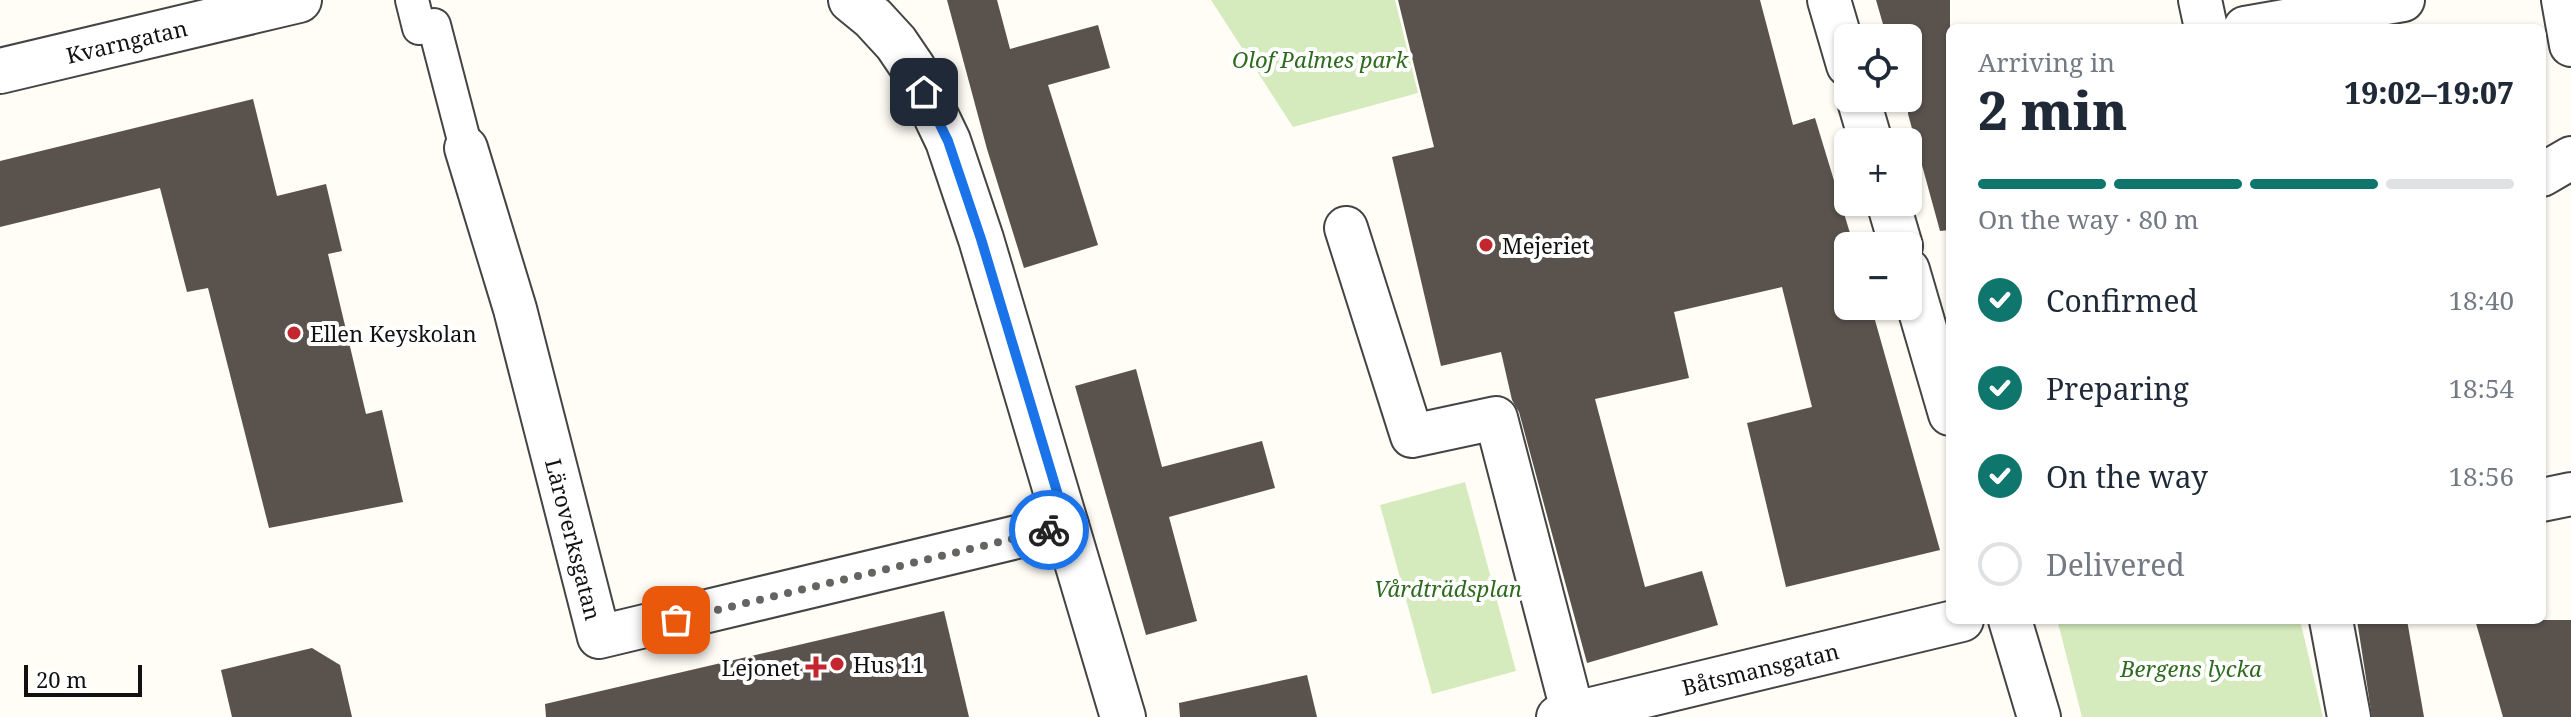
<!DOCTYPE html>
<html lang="en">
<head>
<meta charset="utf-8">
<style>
  :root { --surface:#fff; --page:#f6f6f7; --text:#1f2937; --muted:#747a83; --line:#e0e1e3; --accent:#0f766e }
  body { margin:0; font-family:"Noto Serif",serif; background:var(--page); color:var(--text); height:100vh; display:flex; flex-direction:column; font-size:30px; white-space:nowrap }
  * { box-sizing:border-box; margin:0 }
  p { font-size:26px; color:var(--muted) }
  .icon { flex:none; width:44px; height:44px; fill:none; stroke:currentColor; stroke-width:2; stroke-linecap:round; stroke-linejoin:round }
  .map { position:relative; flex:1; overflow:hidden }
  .side { position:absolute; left:1946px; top:24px; width:600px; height:600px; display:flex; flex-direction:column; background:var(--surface); border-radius:12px; box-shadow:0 2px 6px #0004 }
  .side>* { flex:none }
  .controls { position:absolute; left:1834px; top:24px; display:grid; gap:16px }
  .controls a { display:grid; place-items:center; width:88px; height:88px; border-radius:12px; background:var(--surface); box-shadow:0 2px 6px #0004; font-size:40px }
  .scale { position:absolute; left:24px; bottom:20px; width:118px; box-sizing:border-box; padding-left:8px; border:4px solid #111; border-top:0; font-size:22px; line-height:28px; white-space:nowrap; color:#111; -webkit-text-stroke:6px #fff; paint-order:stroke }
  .pin { position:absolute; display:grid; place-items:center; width:68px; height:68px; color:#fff; margin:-34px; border-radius:16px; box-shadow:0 4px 12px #0006 }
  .courier { position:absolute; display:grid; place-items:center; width:80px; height:80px; margin:-40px; border:6px solid #1a73e8; border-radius:50%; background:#fff; color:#222; box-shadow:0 2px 10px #0007 }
  .overview em { font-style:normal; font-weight:800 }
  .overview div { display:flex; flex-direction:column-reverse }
  .overview { display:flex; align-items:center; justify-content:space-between; height:136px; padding:0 32px }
  h1 { font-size:52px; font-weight:800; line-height:60px }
  .bar { display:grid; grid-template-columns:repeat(4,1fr); gap:12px 8px; align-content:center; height:96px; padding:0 32px }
  .bar i { height:10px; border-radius:6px; background:var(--line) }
  .bar .selected { background:var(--accent) }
  .bar p { grid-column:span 4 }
  ol { padding:0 32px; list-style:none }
  li { display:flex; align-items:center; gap:24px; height:88px }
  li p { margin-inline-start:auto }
  li .icon { padding:8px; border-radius:50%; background:var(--accent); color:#fff; stroke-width:4 }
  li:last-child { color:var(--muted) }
  li i { width:44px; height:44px; border:4px solid var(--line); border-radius:50% }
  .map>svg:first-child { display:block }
  .green { fill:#d5ebbd }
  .building { fill:#5a524d }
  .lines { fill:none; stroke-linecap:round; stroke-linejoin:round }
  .pedestrian-casing { stroke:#444; stroke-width:36 }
  .minor-casing { stroke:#444; stroke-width:46 }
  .tertiary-casing { stroke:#444; stroke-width:48 }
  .pedestrian { stroke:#fff; stroke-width:32 }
  .minor { stroke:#fff; stroke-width:42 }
  .tertiary { stroke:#fff; stroke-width:44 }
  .done { stroke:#646461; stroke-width:8; stroke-dasharray:0 14.4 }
  .route { stroke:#1a73e8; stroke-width:10 }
  .poi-dot { fill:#c4262e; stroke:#fff; stroke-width:3 }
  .labels { text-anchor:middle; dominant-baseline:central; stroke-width:8; stroke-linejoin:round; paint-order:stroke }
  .street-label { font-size:22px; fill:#111; stroke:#fff }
  .park-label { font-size:22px; font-style:italic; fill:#2f6b1f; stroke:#fff }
  .poi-label { font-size:22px; fill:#111; stroke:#fff; text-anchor:start }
</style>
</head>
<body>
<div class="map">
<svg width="2571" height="717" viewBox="0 0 2571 717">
  <rect width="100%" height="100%" fill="#fffdf5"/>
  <!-- green -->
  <g class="green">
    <path d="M1211,0h184l23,93 -125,34z"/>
    <path d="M1465,482l51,189 -84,23 -52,-189z"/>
    <path d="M2075,620h225l23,97h-241l-24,-94z"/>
  </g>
  <!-- building -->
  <g class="building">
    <path d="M947,0h50l13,49 88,-24 12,43 -62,17 50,160 -74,23 -37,-119z"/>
    <path d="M1398,0h362l33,125 22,-7 38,125 -5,2v61h23l69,244 -154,37 -39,-164 65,-16 -30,-120 -108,25 15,66 -94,21 50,188 57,-16 16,54 -131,38 -68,-251 -7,-12 -11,-48 -60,14 -49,-209 42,-10z"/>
    <path d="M1876,0h74v230l-10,1 -32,-117v-76h-21z"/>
    <path d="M253,99l24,97 49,-12 16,67 -14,3 38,160 16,-4 21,92 -134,26 -61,-240 -21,4 -27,-104 -160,39v-66z"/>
    <path d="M1136,369l26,98 100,-26 13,47 -106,29 28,104 -51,14 -71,-249z"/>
    <path d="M944,611l25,106h-423l-1,-13z"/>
    <path d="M2357,620h50l17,97h-52z"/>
    <path d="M2475,620h96v97h-68z"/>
    <path d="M312,648l28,17 12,52h-120l-11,-47z"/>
    <path d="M1307,675l10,42h-137l-1,-14z"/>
  </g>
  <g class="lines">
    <!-- pedestrian casing -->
    <g class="pedestrian-casing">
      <g id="pedestrian">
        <path d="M412,0l7,28"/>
        <path d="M434,25l32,123"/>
      </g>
    </g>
    <!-- minor casing -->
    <g class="minor-casing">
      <g id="minor">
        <path d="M1829,0l19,65"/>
        <path d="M2200,0l6,28"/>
        <path d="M2563,0l8,45"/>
        <path d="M2245,28l158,-28"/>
        <path d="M1858,98l13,44"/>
        <path id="s1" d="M466,148l49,161 84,328 468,-112"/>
        <path d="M2542,175l29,-17"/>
        <path d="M1888,202l13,44"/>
        <path d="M1346,228l66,208 84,-18 77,296"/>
        <path d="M1908,270l42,144"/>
        <path d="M2542,500l29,-6"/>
        <path d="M2010,620l29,97"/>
        <path d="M2331,620l18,97"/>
        <path id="s2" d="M1558,717l404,-97"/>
      </g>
    </g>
    <!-- tertiary casing -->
    <g class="tertiary-casing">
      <g id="tertiary">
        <path d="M851,0l22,18 23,25 17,25 35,73 33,98 142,478"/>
        <path id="s3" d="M0,71l299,-71"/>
      </g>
    </g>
    <!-- pedestrian -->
    <use href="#pedestrian" class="pedestrian"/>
    <!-- minor -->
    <use href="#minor" class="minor"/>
    <!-- tertiary -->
    <use href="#tertiary" class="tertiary"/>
  </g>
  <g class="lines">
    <!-- done -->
    <path class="done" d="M676,620l373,-90"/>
    <!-- route -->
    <path class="route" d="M924,92l24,49 33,98 86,286 -18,5"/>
  </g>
  <!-- markers -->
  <g class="poi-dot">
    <circle cx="1486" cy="245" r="8"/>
    <circle cx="294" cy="333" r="8"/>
    <circle cx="837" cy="664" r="8"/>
    <path d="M812 655h8v8h8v8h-8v8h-8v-8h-8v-8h8z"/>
  </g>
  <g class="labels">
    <!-- street labels -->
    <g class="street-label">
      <text stroke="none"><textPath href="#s3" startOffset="130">Kvarngatan</textPath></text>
      <text stroke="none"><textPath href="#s1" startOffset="406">Läroverksgatan</textPath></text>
      <text stroke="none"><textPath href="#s2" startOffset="208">Båtsmansgatan</textPath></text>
    </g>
    <!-- park labels -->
    <g class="park-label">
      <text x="1320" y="59">Olof Palmes park</text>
      <text x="1448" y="588">Vårdträdsplan</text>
      <text x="2191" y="668">Bergens lycka</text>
    </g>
    <!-- poi labels -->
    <g class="poi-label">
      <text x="1502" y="245">Mejeriet</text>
      <text x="310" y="333">Ellen Keyskolan</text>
      <text x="853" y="664">Hus 11</text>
      <text x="800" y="667" text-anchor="end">Lejonet</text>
    </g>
  </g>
</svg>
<div class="controls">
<a><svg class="icon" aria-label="locate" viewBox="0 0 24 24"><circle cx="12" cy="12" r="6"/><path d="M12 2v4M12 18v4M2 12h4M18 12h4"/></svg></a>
<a>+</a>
<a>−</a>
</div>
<div class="scale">20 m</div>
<div class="pin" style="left:676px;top:620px;background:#ea580c"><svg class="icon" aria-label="bag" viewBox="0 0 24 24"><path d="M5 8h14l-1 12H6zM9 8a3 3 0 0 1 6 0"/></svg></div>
<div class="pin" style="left:924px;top:92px;background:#1f2937"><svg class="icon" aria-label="home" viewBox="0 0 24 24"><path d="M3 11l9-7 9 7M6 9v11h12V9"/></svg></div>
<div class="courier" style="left:1049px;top:530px"><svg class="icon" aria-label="bike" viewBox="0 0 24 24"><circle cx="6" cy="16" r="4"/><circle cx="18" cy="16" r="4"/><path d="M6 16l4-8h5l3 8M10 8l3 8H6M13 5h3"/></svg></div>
<section class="side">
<div class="overview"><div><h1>2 min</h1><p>Arriving in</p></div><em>19:02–19:07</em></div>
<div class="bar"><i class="selected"></i><i class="selected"></i><i class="selected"></i><i></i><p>On the way · 80 m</p></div>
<ol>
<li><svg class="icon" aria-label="check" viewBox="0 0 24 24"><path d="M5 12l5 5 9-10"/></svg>Confirmed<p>18:40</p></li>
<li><svg class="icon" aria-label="check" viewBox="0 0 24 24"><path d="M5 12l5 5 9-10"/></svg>Preparing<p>18:54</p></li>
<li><svg class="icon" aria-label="check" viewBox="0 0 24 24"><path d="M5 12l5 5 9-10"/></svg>On the way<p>18:56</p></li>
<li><i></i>Delivered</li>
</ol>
</section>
</div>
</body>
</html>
